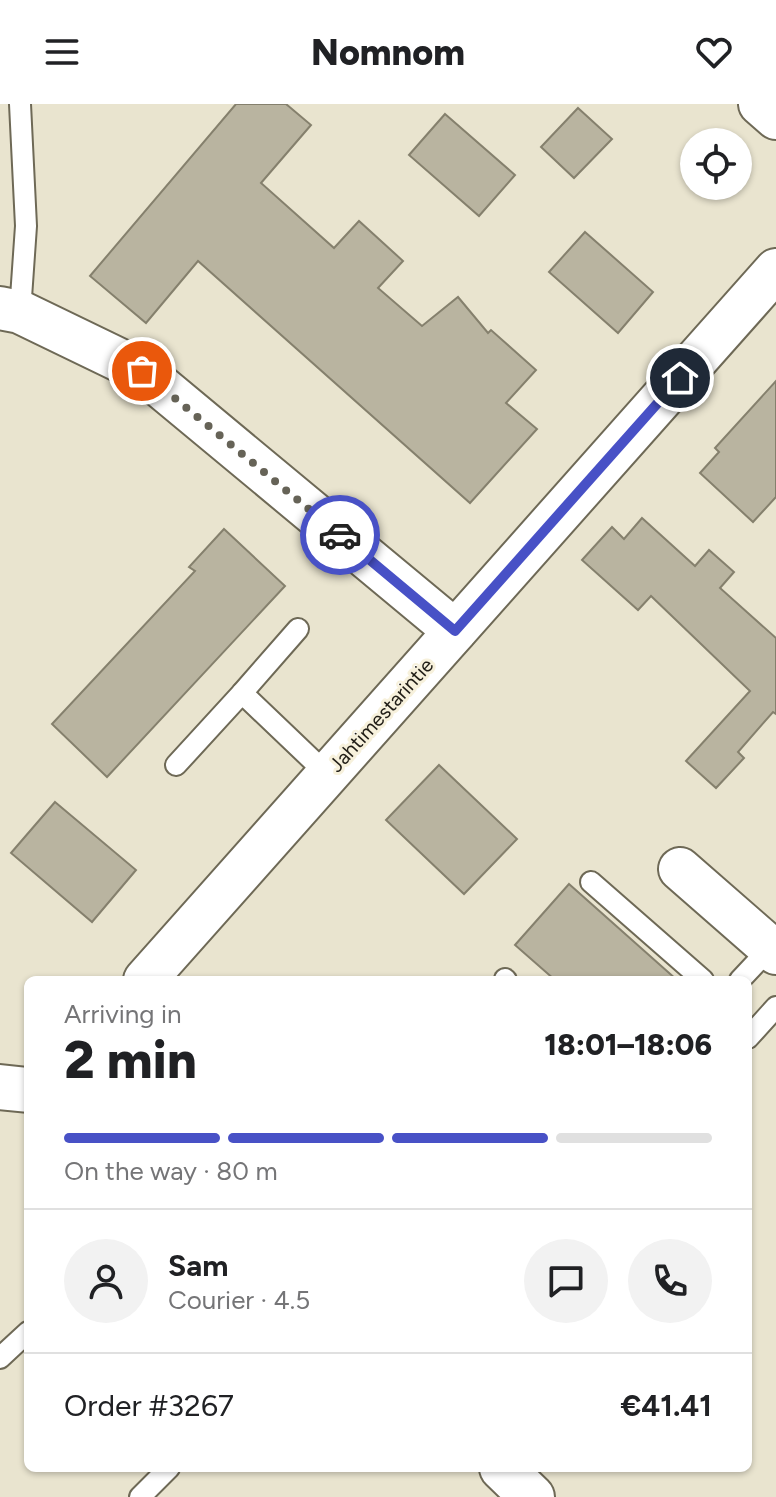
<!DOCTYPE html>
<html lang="en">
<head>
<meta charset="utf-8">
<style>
  :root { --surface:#fff; --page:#f2f2f2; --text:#202124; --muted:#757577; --line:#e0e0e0; --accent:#4851c6 }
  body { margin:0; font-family:Figtree,sans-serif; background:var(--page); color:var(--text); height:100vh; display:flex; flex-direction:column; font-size:30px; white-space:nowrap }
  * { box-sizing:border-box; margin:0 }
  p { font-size:26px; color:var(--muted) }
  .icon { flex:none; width:44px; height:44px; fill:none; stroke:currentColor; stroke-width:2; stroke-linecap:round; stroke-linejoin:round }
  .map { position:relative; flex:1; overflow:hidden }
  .sheet { position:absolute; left:24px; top:872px; width:728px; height:496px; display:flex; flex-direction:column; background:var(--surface); border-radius:12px; box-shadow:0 2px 6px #0004 }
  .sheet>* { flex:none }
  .tools { position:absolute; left:680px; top:24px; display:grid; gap:16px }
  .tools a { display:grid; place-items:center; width:72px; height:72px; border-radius:50%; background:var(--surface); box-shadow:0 2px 6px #0004; font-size:40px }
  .pin { position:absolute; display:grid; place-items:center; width:68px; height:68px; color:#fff; margin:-34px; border:4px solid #fff; border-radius:50%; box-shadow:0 2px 8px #0007 }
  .courier { position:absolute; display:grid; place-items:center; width:80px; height:80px; margin:-40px; border:6px solid #4851c6; border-radius:50%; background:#fff; color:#222; box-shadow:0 2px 10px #0007 }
  .headline em { font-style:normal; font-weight:800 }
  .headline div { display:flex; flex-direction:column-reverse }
  .headline { display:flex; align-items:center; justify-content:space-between; height:136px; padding:0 40px }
  h1 { font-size:52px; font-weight:800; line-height:60px }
  .bar { display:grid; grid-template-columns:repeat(4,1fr); gap:12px 8px; align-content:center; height:96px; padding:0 40px }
  .bar i { height:10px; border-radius:6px; background:var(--line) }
  .bar .on { background:var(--accent) }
  .bar p { grid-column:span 4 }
  .line { display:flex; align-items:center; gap:20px; padding:0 40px; border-top:2px solid var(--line) }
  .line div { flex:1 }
  .round { display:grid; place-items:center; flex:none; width:84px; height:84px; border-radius:42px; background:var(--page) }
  header { display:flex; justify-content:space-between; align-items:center; height:104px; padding:0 40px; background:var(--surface); font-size:36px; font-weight:800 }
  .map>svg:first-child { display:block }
  .building { fill:#b9b4a0; stroke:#85806d; stroke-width:2 }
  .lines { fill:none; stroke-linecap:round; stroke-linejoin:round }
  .service-casing { stroke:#6e6956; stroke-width:24 }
  .minor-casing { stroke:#6e6956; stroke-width:46 }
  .secondary-casing { stroke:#6e6956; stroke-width:48 }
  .service { stroke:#fff; stroke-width:20 }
  .minor { stroke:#fff; stroke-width:42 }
  .secondary { stroke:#fff; stroke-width:44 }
  .done { stroke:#666357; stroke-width:8; stroke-dasharray:0 14.4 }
  .route { stroke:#4851c6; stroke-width:10 }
  .labels { text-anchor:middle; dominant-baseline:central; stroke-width:6; stroke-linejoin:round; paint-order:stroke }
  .street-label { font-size:20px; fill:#201d16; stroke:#f7f1dc }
</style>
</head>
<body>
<header><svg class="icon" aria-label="menu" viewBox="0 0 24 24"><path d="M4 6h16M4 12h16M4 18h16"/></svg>Nomnom<svg class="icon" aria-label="heart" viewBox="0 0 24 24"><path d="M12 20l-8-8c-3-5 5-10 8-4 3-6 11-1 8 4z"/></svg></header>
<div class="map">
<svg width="776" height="1393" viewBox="0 0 776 1393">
  <rect width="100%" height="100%" fill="#e9e4cf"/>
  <!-- building -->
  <g class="building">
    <path d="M236,0h50l25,21 -50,58 73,65 25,-27 44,40 -25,27 44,38 36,-29 30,36 3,-3 45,40 -30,33 31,26 -67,74 -272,-242 -52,62 -56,-47z"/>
    <path d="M578,4l34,31 -38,39 -33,-31z"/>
    <path d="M445,10l70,61 -36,41 -70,-61z"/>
    <path d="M585,128l68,60 -35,41 -69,-61z"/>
    <path d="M776,277v116l-23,25 -53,-49 19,-21 -4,-4z"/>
    <path d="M642,414l53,48 14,-16 25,22 -14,16 56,50v76l-3,-2 -35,40 6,6 -28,30 -30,-27 64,-70 -99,-95 -13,14 -56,-50 30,-33 12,12z"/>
    <path d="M224,425l61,57 -178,191 -55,-53 143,-153 -6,-4z"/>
    <path d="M439,661l78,74 -53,55 -78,-74z"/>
    <path d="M55,698l81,68 -44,52 -81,-69z"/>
    <path d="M569,780l108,96h-122l-40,-35z"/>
  </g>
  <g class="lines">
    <!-- service casing -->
    <g class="service-casing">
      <g id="service">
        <path d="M20,0l6,122 -6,86"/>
        <path d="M242,589l56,-64"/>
        <path d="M176,661l66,-72 86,82"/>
        <path d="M591,778l112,98"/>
        <path d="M505,875l1,1"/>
        <path d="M740,876l30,-32"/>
        <path d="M748,934l28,-31"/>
        <path d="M0,1254l28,-26"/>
        <path d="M140,1393l29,-29"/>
      </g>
    </g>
    <!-- minor casing -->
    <g class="minor-casing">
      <g id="minor">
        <path d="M760,0l16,14"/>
        <path d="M0,204l20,4 122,59 313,260"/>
        <path d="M680,765l96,84"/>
        <path d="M145,876l631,-710"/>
      </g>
    </g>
    <!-- secondary casing -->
    <g class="secondary-casing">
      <g id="secondary">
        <path d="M0,983l28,3"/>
        <path d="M502,1364l30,29"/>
      </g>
    </g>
    <!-- service -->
    <use href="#service" class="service"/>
    <!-- minor -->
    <use href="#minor" class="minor"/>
    <!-- secondary -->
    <use href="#secondary" class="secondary"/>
  </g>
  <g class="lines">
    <!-- done -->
    <path class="done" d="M142,267l198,164"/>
    <!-- route -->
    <path class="route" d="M340,431l115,96 225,-253"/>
  </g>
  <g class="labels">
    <!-- street labels -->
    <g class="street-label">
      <text transform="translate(381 611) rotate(-48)">Jahtimestarintie</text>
    </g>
  </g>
</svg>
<div class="tools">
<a><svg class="icon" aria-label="locate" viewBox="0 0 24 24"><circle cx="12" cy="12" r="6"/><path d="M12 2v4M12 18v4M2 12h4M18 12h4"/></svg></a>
</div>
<div class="pin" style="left:142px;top:267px;background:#ea580c"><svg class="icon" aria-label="bag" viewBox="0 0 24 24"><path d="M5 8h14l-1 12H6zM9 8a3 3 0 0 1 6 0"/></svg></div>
<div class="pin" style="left:680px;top:274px;background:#1f2937"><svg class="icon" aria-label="home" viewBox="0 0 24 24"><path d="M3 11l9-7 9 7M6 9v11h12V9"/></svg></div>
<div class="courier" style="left:340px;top:431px"><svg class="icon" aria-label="car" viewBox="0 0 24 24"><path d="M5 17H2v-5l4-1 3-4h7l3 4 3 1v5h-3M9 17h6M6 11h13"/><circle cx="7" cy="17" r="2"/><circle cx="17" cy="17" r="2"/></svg></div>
<section class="sheet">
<div class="headline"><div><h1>2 min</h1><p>Arriving in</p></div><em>18:01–18:06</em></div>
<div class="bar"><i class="on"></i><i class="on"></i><i class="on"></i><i></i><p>On the way · 80 m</p></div>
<div class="line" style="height:144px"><a class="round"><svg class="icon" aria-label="person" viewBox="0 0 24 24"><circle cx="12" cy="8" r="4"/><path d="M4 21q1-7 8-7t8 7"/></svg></a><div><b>Sam</b><p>Courier · 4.5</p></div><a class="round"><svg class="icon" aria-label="chat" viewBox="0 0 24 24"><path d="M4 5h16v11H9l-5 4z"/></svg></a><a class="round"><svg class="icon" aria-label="phone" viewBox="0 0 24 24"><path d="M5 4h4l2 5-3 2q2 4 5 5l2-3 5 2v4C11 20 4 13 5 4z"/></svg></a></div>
<div class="line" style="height:104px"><div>Order #3267</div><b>€41.41</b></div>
</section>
</div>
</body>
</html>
